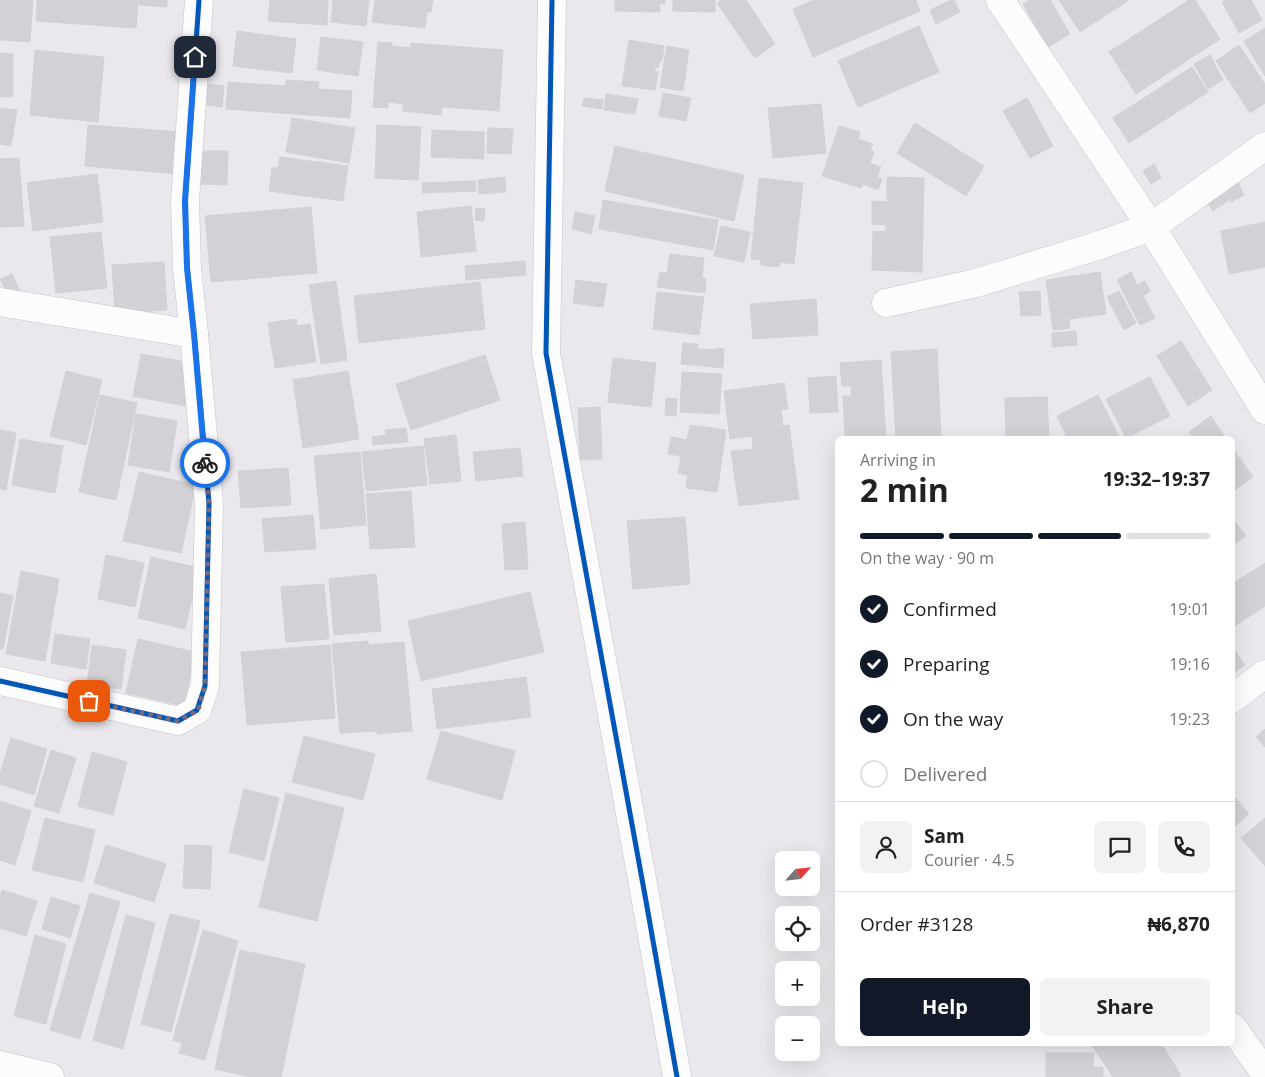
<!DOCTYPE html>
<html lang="en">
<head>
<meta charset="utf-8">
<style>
  :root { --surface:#fff; --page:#f2f2f2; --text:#222; --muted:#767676; --line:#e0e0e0; --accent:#111827 }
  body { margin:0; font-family:"Open Sans",sans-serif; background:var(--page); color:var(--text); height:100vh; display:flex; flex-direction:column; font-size:19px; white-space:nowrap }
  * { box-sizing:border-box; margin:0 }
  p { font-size:16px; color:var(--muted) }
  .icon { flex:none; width:28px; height:28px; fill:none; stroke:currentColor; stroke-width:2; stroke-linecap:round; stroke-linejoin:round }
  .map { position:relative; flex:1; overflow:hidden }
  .drawer { position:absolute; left:835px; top:436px; width:400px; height:610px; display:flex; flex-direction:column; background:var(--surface); border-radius:8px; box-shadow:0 5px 20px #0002 }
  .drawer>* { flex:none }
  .needle { width:32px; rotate:63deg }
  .fabs { position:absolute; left:775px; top:851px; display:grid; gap:10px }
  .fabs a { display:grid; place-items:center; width:45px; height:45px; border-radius:8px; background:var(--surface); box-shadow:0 5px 20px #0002; font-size:25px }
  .pin { position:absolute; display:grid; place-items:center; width:42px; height:42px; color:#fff; margin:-21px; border-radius:10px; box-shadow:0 2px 8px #0006 }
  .courier { position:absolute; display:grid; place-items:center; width:50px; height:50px; margin:-25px; border:4px solid #1a73e8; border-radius:50%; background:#fff; color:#222; box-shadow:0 1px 6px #0007 }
  .overview em { font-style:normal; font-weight:700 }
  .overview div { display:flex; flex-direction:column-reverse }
  .overview { display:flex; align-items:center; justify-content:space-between; height:85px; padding:0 25px }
  h1 { font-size:32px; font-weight:700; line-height:38px }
  .bar { display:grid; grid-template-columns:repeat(4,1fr); gap:8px 5px; align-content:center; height:60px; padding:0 25px }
  .bar i { height:6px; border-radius:4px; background:var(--line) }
  .bar .on { background:var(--accent) }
  .bar p { grid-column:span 4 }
  .line { display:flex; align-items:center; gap:12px; padding:0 25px; border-top:1px solid var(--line) }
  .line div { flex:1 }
  .round { display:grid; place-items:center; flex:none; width:52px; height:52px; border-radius:8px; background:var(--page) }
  ol { padding:0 25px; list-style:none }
  li { display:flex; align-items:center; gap:15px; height:55px }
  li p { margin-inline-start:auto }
  li .icon { padding:5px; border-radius:50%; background:var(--accent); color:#fff; stroke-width:4 }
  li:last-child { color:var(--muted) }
  li i { width:28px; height:28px; border:2px solid var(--line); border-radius:50% }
  .action { display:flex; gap:10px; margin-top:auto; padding:10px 25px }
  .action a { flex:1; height:58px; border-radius:8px; background:var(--accent); color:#fff; font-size:20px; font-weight:700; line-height:58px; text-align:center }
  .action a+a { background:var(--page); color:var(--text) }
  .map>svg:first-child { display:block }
  .building { fill:#d3d1d5; stroke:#d3d1d5 }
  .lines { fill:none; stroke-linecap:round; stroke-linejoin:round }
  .minor-casing { stroke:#c6c4c8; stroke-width:29 }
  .minor { stroke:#fcfcfc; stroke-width:28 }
  .cycleway-casing { stroke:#f9f7fb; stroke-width:8 }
  .cycleway { stroke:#0057b8; stroke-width:5 }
  .done { stroke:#776a7c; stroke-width:5; stroke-dasharray:0 9 }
  .route { stroke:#1a73e8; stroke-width:6 }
</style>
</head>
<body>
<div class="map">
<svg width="1265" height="1077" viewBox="0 0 1265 1077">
  <rect width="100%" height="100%" fill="#eae8ec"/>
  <!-- building -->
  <g class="building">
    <path d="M0,0h33l-3,42 -30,-2z"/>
    <path d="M37,0h101l-2,28 -100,-7z"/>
    <path d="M139,0h28v7l-28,-2z"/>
    <path d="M270,0h58l-1,25 -59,-4z"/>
    <path d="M333,0h36l-3,26 -35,-4z"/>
    <path d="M375,0h58l-2,12h-4l-2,16 -53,-6z"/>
    <path d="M615,0h50v4l-5,-1v9l-45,-1z"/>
    <path d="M673,0h42v12l-42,-1z"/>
    <path d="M722,0h24l29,44 -20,14 -38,-55z"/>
    <path d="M814,0h102l4,11 -107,46 -20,-48z"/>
    <path d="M951,0h3l6,12 -24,12 -6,-14z"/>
    <path d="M1030,0h20l20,34 -22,13 -25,-43z"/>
    <path d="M1059,0h70l-49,32z"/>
    <path d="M1189,0h6l25,39 -84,55 -27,-42z"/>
    <path d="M1226,0h25l11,20 -23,13 -17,-31z"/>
    <path d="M919,26l20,46 -81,35 -20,-46z"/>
    <path d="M1265,28v48l-21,-35z"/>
    <path d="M237,31l59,8 -4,34 -59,-7z"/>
    <path d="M321,37l42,5 -5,34 -41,-6z"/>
    <path d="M629,40l35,6 -2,15h-2l-2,7 -3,-1 -1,4 4,1 -3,18 -33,-4z"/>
    <path d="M378,42l14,1v3l19,2v-5l92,7 -4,61 -57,-4 -1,8 -38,-4v-7l-15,-2v6l-15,-1z"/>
    <path d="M1239,45l26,39v19l-15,10 -34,-52z"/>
    <path d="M667,46l22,4 -6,41 -23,-4z"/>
    <path d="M35,50l69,7 -6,65 -68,-7z"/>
    <path d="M0,53l13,1v43h-13z"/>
    <path d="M1210,55l13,25 -15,9 -14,-25z"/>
    <path d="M1192,67l16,25 -79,51 -16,-25z"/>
    <path d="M286,80l33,2 -1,7 34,2 -2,27 -124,-9 2,-27 58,4z"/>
    <path d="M208,84l16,2 -2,21 -16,-2z"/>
    <path d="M663,93l28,5 -5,23 -27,-5z"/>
    <path d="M606,94l32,5 -3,15 -31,-4z"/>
    <path d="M584,98l19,2 -1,9 -20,-3z"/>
    <path d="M1027,98l26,48 -23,12 -27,-47z"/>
    <path d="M821,104l5,49 -53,5 -5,-50z"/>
    <path d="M0,108l17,2 -6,36 -11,-2z"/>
    <path d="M292,118l63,10 -6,35 -63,-11z"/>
    <path d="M915,123l69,43 -18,30 -69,-43z"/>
    <path d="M88,125l94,7 -4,42 -93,-8z"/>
    <path d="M377,125l44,2 -3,53 -43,-2z"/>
    <path d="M839,126l21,6 -2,7 15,5 -3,7 4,1 -4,11 11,4 -4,10 5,2 -4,11 -15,-6 -2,4 -39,-12z"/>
    <path d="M488,128l25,1 -2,25 -24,-1z"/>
    <path d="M432,130l52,2v27l-53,-2z"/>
    <path d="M615,146l129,29 -10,46 -129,-30z"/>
    <path d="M199,151h29l-1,34 -29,-1z"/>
    <path d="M280,157l68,9 -5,35 -74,-10 3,-23h6z"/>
    <path d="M19,158l5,68 -24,1v-68z"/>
    <path d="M1154,164l7,14 -10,6 -8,-13z"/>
    <path d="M97,174l6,48 -70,9 -6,-48z"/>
    <path d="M505,177l1,15 -27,2 -1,-14z"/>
    <path d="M887,177l37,1 -2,94 -50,-2 1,-39 13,1v-7l-14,-1v-23l15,1z"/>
    <path d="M759,178l44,5 -9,81 -15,-2v5l-18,-2v-5l-10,-1z"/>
    <path d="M1236,178l8,17 -13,7 -8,-17z"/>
    <path d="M475,181l1,10 -53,2 -1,-10z"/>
    <path d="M1223,190l6,10 -16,11 -7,-11z"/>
    <path d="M603,200l115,20 -5,30 -114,-21z"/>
    <path d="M471,206l5,45 -55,6 -4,-45z"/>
    <path d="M311,207l6,66 -106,9 -6,-66z"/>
    <path d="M476,208l9,1 -1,12 -9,-1z"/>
    <path d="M575,212l20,4 -4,18 -19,-5z"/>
    <path d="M1265,222v45l-36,7 -8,-43z"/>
    <path d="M721,226l29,6 -6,30 -30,-6z"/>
    <path d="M101,232l6,56 -51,5 -6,-56z"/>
    <path d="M670,254l34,4 -2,20 4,1 -1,14 -48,-6 3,-15 7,1z"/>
    <path d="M525,261l1,14 -60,5 -1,-14z"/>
    <path d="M164,262l3,48 -52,3 -3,-48z"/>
    <path d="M1100,272l6,42 -37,5 1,9 -17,2 -7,-50z"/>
    <path d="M1131,272l6,13 8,-4 5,10 -7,5 12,22 -15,7 -23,-45z"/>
    <path d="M12,274l8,17 -11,6 -9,-18z"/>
    <path d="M576,280l31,4 -4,23 -30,-4z"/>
    <path d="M336,281l11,79 -26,4 -12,-79z"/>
    <path d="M480,282l5,47 -126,14 -5,-47z"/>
    <path d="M1040,291l1,24 -20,1 -2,-24z"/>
    <path d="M1119,291l17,32 -12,7 -17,-33z"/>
    <path d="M657,292l47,5 -5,38 -46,-6z"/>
    <path d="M816,299l2,36 -65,4 -3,-35z"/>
    <path d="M296,319l1,7 13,-2 6,38 -41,6 -7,-45z"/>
    <path d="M1076,331l1,14 -25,2v-14z"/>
    <path d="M1181,341l31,49 -24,16 -31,-50z"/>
    <path d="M683,343l15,1 -1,5 19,1v-2l8,1 -1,19 -42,-4z"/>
    <path d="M937,349l4,90h-45l-5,-87z"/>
    <path d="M141,354l51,9 -7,43 -52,-10z"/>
    <path d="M485,355l15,45 -89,30 -15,-46z"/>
    <path d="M613,358l43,5 -5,44 -43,-5z"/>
    <path d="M881,360l5,79h-41l-2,-43h9l-1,-10h-9l-2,-23z"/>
    <path d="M66,371l36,9 -16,65 -36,-9z"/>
    <path d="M348,371l11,68 -56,9 -10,-68z"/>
    <path d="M682,372l40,2 -3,40 -39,-2z"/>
    <path d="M836,376l2,36 -28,1 -2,-35z"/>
    <path d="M1150,377l20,39 -44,22 -20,-39z"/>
    <path d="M784,383l4,26 -7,1 2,16 6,-1 10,74 -60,7 -8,-55 22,-2 -1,-13 -22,3 -6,-48z"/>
    <path d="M100,395l37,8 -21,97 -37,-8z"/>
    <path d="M1098,395l22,43 -52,1 -11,-23z"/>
    <path d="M1047,397l2,42h-43l-1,-41z"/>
    <path d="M666,398l11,1 -1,17 -11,-1z"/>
    <path d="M600,407l2,52 -22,1 -2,-52z"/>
    <path d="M136,414l41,7 -8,51 -41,-7z"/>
    <path d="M1211,416l15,23h-32l-5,-7z"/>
    <path d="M690,425l36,5 -9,62 -31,-4 2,-13 -10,-2 3,-17 -13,-2 3,-17 16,3z"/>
    <path d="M406,428l2,14 -35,3 -1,-8 14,-2 -1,-5z"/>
    <path d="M0,430l16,3 -10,57 -6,-1z"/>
    <path d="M456,435l5,46 -31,3 -6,-45z"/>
    <path d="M20,439l43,7 -8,47 -43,-8z"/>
    <path d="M423,446l4,39 -61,6 -4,-39z"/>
    <path d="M520,448l3,28 -47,5 -3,-29z"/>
    <path d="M1232,448l21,29 -21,15z"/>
    <path d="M360,452l6,73 -45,4 -7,-73z"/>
    <path d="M288,468l3,37 -50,3 -3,-37z"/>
    <path d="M139,472l57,13 -15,68 -58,-12z"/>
    <path d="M411,491l4,56 -45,2 -4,-55z"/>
    <path d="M313,515l3,34 -51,3 -3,-33z"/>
    <path d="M685,517l5,67 -57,5 -6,-68z"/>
    <path d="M1232,518l14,18 -14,9z"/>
    <path d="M525,522l3,47 -23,1 -3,-46z"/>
    <path d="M106,555l38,8 -9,44 -37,-8z"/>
    <path d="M151,557l48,11 -14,61 -47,-11z"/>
    <path d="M1265,563v43l-33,22v-44z"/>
    <path d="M21,571l38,8 -14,82 -39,-7z"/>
    <path d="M376,574l5,57 -47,4 -5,-56z"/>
    <path d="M324,584l5,55 -43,3 -5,-55z"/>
    <path d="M530,592l14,60 -123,29 -13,-60z"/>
    <path d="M0,593l13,3 -10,53h-3z"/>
    <path d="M55,634l35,5 -4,30 -35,-6z"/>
    <path d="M138,639l57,13 -11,54 -58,-13z"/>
    <path d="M368,641l8,90 -36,2 -8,-89z"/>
    <path d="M404,642l8,89 -35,3 -8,-89z"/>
    <path d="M92,645l34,5 -5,39 -34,-4z"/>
    <path d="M330,645l5,73 -88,7 -6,-73z"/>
    <path d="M1232,646l13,19 -13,9z"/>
    <path d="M526,677l5,40 -94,12 -5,-40z"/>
    <path d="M1265,729v18l-9,-10z"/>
    <path d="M441,731l74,20 -13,49 -75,-21z"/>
    <path d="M304,736l71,18 -12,46 -71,-18z"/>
    <path d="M11,738l36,11 -13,46 -34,-11v-10z"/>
    <path d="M51,750l25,8 -17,55 -25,-7z"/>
    <path d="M92,752l35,10 -14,53 -35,-9z"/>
    <path d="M244,789l35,9 -15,63 -35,-9z"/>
    <path d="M286,793l58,15 -27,113 -58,-14z"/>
    <path d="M1232,794l17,20 -17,15z"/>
    <path d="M0,801l31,10 -16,54 -15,-5z"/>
    <path d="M45,818l50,12 -12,52 -51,-12z"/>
    <path d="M1265,818v48l-24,-28z"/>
    <path d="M106,845l60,19 -12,38 -60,-19z"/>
    <path d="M185,845l27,1 -2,43 -27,-1z"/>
    <path d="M2,890l35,11 -11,35 -26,-8v-30z"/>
    <path d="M90,893l30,9 -40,137 -30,-9z"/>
    <path d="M51,897l29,9 -10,32 -28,-9z"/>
    <path d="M170,914l30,7 -29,111 -30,-8z"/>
    <path d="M126,915l29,8 -32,126 -30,-9z"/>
    <path d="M203,930l35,11 -33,119 -26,-7 3,-10 -9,-3z"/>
    <path d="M35,935l31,9 -20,80 -32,-8z"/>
    <path d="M240,950l65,14 -24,113h-30l-36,-8z"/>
    <path d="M1091,1044h70l20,31 -2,2h-66z"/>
    <path d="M1046,1053h48l-1,14h10v10h-57z"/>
  </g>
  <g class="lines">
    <!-- minor casing -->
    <g class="minor-casing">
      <g id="minor">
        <path d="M552,0l-6,353 100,548 31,176"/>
        <path d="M1000,0l151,227 114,183"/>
        <path d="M0,302l194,32"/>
        <path d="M886,303l90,-20 124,-38 51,-18 114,-81"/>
        <path d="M0,681l178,40 19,-11 8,-24 4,-183 -15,-169 -7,-66 -2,-67 14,-201"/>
        <path d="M1232,699l33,-25"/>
        <path d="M1232,1027l33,46"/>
        <path d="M0,1065l50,12"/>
      </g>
    </g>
    <!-- minor -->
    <use href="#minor" class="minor"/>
    <!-- cycleway casing -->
    <g class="cycleway-casing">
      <g id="cycleway">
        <path d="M552,0l-6,353 100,548 31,176"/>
        <path d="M0,681l178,40 19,-11 8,-24 4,-183 -15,-169 -7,-66 -2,-67 14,-201"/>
      </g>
    </g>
    <!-- cycleway -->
    <use href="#cycleway" class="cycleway"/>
  </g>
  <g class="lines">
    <!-- done -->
    <path class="done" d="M89,701l89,20 20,-11 7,-24 4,-183 -4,-40"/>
    <!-- route -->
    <path class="route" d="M195,57l-10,144 2,67 7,66 11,129"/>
  </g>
</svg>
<div class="fabs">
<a><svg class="needle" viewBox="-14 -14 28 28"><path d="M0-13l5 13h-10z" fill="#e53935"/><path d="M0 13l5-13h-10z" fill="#767676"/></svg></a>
<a><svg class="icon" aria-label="locate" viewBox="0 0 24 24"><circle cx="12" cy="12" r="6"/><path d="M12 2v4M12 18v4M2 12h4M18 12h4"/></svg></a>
<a>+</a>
<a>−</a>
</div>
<div class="pin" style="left:89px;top:701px;background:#ea580c"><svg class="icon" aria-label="bag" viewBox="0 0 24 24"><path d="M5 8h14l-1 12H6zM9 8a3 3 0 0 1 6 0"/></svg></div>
<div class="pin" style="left:195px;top:57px;background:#1f2937"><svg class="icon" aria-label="home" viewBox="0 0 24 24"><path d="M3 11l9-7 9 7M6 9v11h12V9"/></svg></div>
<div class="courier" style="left:205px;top:463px"><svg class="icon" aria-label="bike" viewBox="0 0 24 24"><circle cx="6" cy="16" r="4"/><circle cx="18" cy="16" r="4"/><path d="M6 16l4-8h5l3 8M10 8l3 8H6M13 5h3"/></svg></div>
<section class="drawer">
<div class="overview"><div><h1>2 min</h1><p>Arriving in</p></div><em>19:32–19:37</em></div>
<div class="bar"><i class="on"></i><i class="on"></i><i class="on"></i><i></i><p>On the way · 90 m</p></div>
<ol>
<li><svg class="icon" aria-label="check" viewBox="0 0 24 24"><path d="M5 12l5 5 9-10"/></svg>Confirmed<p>19:01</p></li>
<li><svg class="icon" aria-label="check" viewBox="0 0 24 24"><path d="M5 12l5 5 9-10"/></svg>Preparing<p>19:16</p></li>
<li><svg class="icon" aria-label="check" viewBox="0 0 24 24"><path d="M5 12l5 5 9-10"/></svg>On the way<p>19:23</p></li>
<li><i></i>Delivered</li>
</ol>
<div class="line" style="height:90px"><a class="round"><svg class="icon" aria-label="person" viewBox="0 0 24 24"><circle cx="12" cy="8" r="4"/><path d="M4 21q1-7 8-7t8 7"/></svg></a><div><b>Sam</b><p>Courier · 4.5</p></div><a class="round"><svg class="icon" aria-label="chat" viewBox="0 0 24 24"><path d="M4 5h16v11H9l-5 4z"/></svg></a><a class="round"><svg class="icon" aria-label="phone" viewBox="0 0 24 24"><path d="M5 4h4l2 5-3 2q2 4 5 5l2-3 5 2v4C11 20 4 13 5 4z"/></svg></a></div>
<div class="line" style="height:65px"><div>Order #3128</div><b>₦6,870</b></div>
<div class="action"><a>Help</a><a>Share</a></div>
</section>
</div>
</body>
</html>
